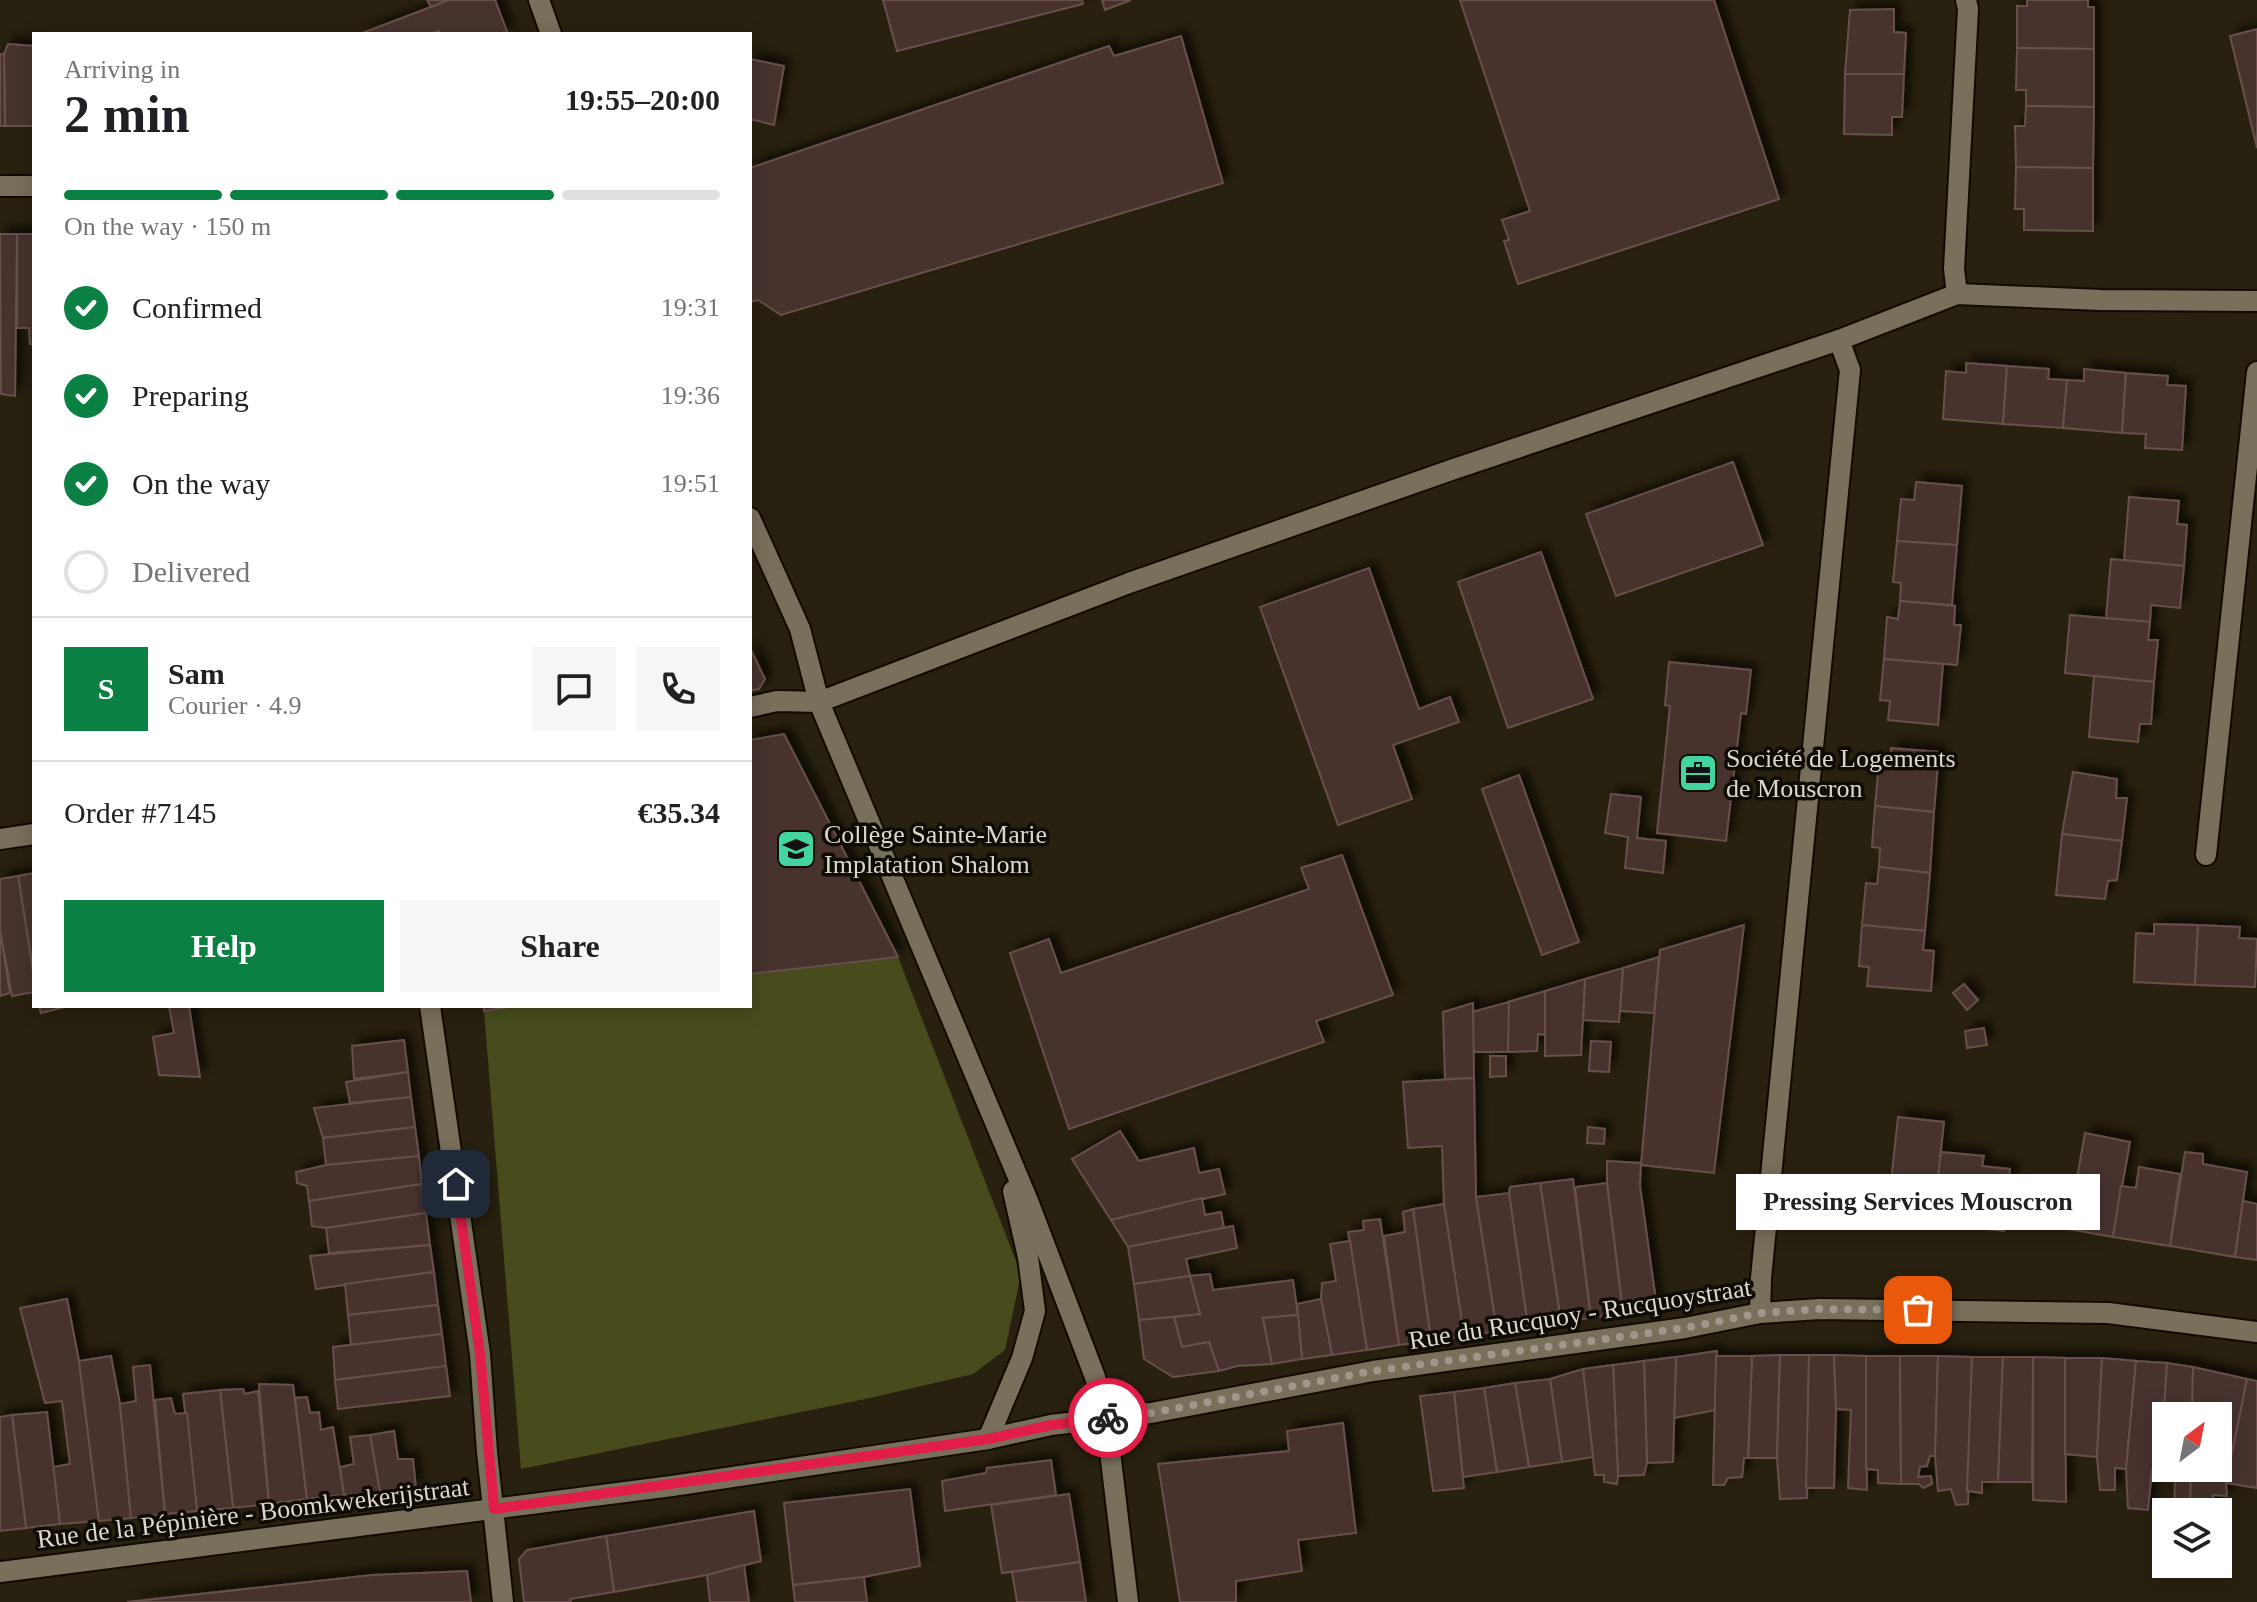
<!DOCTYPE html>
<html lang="en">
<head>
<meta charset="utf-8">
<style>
  :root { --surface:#fff; --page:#f6f6f6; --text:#202124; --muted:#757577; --line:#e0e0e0; --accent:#0b8043 }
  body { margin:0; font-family:Georgia,serif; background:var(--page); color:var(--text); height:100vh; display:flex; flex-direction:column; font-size:30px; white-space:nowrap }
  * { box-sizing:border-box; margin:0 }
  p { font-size:26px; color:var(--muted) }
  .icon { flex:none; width:44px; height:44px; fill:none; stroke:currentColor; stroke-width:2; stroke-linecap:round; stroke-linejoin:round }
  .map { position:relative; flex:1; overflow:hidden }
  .sheet { position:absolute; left:32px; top:32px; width:720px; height:976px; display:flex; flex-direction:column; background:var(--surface); border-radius:0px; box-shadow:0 4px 20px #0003 }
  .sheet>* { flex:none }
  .needle { width:52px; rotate:32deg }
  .buttons { position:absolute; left:2152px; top:1402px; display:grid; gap:16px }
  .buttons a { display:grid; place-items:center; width:80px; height:80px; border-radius:0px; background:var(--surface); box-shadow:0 4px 20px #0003; font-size:40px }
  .pin { position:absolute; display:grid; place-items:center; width:68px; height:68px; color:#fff; margin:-34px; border-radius:16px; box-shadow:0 4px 12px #0006 }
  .courier { position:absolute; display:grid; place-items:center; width:80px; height:80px; margin:-40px; border:6px solid #e11d48; border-radius:50%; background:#fff; color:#222; box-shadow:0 2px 10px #0007 }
  .bubble { position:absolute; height:56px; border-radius:0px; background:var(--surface); box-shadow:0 4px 20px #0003; font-size:26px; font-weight:600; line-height:56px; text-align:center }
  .overview em { font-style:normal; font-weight:600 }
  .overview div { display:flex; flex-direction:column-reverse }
  .overview { display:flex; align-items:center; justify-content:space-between; height:136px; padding:0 32px }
  h1 { font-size:52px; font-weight:600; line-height:60px }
  .bar { display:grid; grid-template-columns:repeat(4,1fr); gap:12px 8px; align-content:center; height:96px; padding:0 32px }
  .bar i { height:10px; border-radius:6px; background:var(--line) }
  .bar .selected { background:var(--accent) }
  .bar p { grid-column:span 4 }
  .line { display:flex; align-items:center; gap:20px; padding:0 32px; border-top:2px solid var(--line) }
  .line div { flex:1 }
  .round { display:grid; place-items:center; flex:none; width:84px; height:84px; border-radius:0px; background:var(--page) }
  ol { padding:0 32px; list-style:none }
  li { display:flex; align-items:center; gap:24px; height:88px }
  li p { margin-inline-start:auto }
  li .icon { padding:8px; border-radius:50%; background:var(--accent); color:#fff; stroke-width:4 }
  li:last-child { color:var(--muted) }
  li i { width:44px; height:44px; border:4px solid var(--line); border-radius:50% }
  .button { display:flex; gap:16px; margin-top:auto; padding:16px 32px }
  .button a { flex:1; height:92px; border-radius:0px; background:var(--accent); color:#fff; font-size:32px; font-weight:600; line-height:92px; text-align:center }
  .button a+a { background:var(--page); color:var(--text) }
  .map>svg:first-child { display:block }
  .green { fill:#484c1d }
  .building { fill:#47312e; stroke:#67504c; stroke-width:2; filter:url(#shadow) }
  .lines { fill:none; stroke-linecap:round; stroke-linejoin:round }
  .minor-casing { stroke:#110b00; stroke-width:24 }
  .tertiary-casing { stroke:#110b00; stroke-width:24 }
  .minor { stroke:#79705b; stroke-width:20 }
  .tertiary { stroke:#79705b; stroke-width:20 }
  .done { stroke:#9e988a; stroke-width:8; stroke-dasharray:0 14.4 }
  .route { stroke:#e11d48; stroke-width:10 }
  .labels { text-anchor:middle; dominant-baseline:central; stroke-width:7; stroke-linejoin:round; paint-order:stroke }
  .poi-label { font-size:26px; fill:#ddd8cd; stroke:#0f0b05; text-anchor:start }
  .street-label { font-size:26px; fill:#ddd8cd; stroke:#0f0b05 }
</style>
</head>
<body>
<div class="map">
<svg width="2257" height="1602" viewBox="0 0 2257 1602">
  <defs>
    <filter id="shadow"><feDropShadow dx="7" dy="-7" stdDeviation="4" flood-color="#0009"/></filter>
  </defs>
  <rect width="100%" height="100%" fill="#29210f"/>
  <!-- green -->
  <path class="green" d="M898,957l123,317 -16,76 -32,24 -103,24 -349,71 -37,-458 31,-5h235v-32z"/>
  <!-- building -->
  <g class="building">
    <path d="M427,0h22l-18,7z"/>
    <path d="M449,0h46l13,34h-68l-1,-3 -10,3h-69z"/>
    <path d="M883,0h199l1,4 -186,47z"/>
    <path d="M1102,0h29l-26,10z"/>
    <path d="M1460,0h254l65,199 -261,85 -14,-43 5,-1 -7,-20 28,-9z"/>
    <path d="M2027,0h61v7h6v42l-77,-1v-42h10z"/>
    <path d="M1894,9v23l12,1 -2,41h-59l5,-64z"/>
    <path d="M2257,29v119l-27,-112z"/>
    <path d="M1181,36l42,147 -442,132 -23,-15 -8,2v-134l359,-122 5,10z"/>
    <path d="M8,44l26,2v80h-29l-1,-72z"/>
    <path d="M2017,48l77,1v58l-68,-1v-16h-10z"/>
    <path d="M0,54h4l1,72h-5z"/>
    <path d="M750,59l34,7 -10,59 -24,-6z"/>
    <path d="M1845,74h59l-2,43h-10v18l-48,-1z"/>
    <path d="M2026,106l68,1 -1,61 -77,-1 -1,-41h10z"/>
    <path d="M2016,167l77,1v63l-69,-1v-21h-9z"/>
    <path d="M0,234h17l-2,162 -14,-2z"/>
    <path d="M17,234h17v110h-4l-1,-16h-12z"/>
    <path d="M1966,363l41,3 -4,58 -60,-5 3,-48 20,2z"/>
    <path d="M2007,366l42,3 -1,10 19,1 -4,48 -60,-4z"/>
    <path d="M2084,369l42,4 -4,60 -59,-5 4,-48 17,1z"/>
    <path d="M2126,373l42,3 -1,9 19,1 -4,64 -37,-2 1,-14 -24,-1z"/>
    <path d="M1733,462l30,83 -147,51 -30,-82z"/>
    <path d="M1916,482l46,4 -5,59 -60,-4 4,-42 13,1z"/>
    <path d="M2129,497l50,4 -2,23 10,1 -3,41 -60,-6z"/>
    <path d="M1897,541l60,4 -5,60 -52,-4 1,-18 -8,-1z"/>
    <path d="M1541,552l52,147 -85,29 -50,-146z"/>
    <path d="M2111,559l73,7 -4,42 -29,-3 -1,17 -44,-4z"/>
    <path d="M1369,568l50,141 31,-12 9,25 -66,23 19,54 -74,26 -78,-218z"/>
    <path d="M1900,601l55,5 -1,19h7l-4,40 -73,-6 3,-42 11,2z"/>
    <path d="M2070,615l80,7 -2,18h10l-4,42 -89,-9z"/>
    <path d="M750,648l15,31 -6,10 -9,2z"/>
    <path d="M1884,659l59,5 -5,61 -50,-5 2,-19 -10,-1z"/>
    <path d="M1669,662l82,8 -5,44 -5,-1 -15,128 -69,-8 13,-127 -5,-1z"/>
    <path d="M2094,676l60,6 -3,42h-11l-2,18 -49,-5z"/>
    <path d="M784,734l114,223 -148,17v-234z"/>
    <path d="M1891,748l48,4 -5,60 -59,-6 4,-42 11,1z"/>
    <path d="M2073,772l44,7 -1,19h11l-5,43 -60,-7z"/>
    <path d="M1519,775l60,167 -37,13 -60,-166z"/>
    <path d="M1611,794l30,3 -4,41 29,3 -3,32 -38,-5 3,-31 -23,-4z"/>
    <path d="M1875,806l59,6 -4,61 -51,-6 1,-19 -8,-1z"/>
    <path d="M2062,834l60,7 -5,39 -9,1 -3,18 -49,-4z"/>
    <path d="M1342,855l51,140 -77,26 8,21 -255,87 -59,-176 39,-14 12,34 248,-84 -8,-21z"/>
    <path d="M1879,867l51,6 -5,58 -63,-6 4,-42 11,1z"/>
    <path d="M34,873v104l-16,-101z"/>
    <path d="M18,876l16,101v15l-22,4 -12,-66v-51z"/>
    <path d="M2154,924l44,1 -3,60 -61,-3 2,-49 18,1z"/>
    <path d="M1744,925l-30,248 -73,-8 19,-215z"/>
    <path d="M1862,925l63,6 -2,19 11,1 -3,40 -64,-5 2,-19 -10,-1z"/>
    <path d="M2198,925l42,2 -1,11 18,1 -2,48 -60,-2z"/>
    <path d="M0,930l10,63 -10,3z"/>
    <path d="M1659,957l-5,56 -34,-2 3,-43z"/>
    <path d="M1623,968l-4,54 -36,-2 2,-41z"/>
    <path d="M1585,979l-4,76 -36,1v-65z"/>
    <path d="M1964,984l14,16 -11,10 -14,-17z"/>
    <path d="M1545,991v44l-7,-1 -1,17 -29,1v-50z"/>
    <path d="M1509,1002l-1,50h-35l-1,-40z"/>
    <path d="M1473,1003l1,75 -29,1 -2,-67z"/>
    <path d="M39,1006h26v1l-24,6z"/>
    <path d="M169,1006h20l11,71 -41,-2 -6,-38 21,-4z"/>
    <path d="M484,1006h31l-31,5z"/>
    <path d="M1984,1028l3,17 -20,3 -2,-17z"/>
    <path d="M404,1040l4,32 -54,7 -2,-33z"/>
    <path d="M1591,1041l20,1 -2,30 -20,-1z"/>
    <path d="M1490,1056h16v20l-16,1z"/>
    <path d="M408,1072l3,25 -61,6 -4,-21z"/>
    <path d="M1474,1078l2,119 21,134 -33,5 -20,-132 -2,-58 -34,2 -5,-66z"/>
    <path d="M411,1097l4,30 -92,11 -9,-30z"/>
    <path d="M1898,1117l46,5 -11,101 -46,-5z"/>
    <path d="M415,1127l4,29 -93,9 -3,-27z"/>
    <path d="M1588,1127l17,2 -1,15 -17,-1z"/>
    <path d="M1120,1131l19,30 55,-13 5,25 20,-4 6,25 -114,26 -39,-61z"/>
    <path d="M2085,1133l45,9 -17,95 -45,-8z"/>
    <path d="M1941,1152l43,4 -2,10 28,3 -6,62 -71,-8z"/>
    <path d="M2185,1152l18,2v10l44,8 -12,85 -65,-11z"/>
    <path d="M419,1156l3,28 -113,17 -2,-15 -10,-3 -1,-11 30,-7z"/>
    <path d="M1607,1161l34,2 -1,23 17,122 -34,5 -16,-130z"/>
    <path d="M2139,1167l41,7 -10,72 -57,-9 8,-51 15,2z"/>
    <path d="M1573,1179l18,139 -30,4 -21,-139z"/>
    <path d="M1540,1183l21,139 -33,5 -19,-134 1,-6z"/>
    <path d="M1607,1183l16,130 -32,5 -16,-131z"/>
    <path d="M422,1184l4,29 -100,15 -14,-2 -3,-25z"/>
    <path d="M1509,1193l19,134 -31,4 -21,-134z"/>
    <path d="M1202,1198l3,17 16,-3 3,16 -96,19 -17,-27z"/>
    <path d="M2243,1201l14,3v56l-22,-3z"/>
    <path d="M1444,1204l20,132 -33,5 -18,-132z"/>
    <path d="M1413,1209l18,132 -32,4 -15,-109 21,-4 -2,-20z"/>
    <path d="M426,1213l4,32 -101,8 -3,-25z"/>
    <path d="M1380,1219l19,126 -32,5 -19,-118 16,-2 -1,-9z"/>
    <path d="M1233,1226l4,22 -51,11 4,17 -56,8 -6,-37z"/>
    <path d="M1350,1241l17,109 -35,5 -11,-56 1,-16 14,-2 -6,-37z"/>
    <path d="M430,1245l4,27 -118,17 -6,-33z"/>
    <path d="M434,1272l4,33 -90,10 -3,-31z"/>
    <path d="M1210,1274l3,16 80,-10 5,35 -35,3 9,46 -35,2 -18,5 -10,-29 -27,5 -8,-30 26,-3 -10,-38z"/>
    <path d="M1190,1276l10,38 -61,6 -5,-36z"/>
    <path d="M67,1299l12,62 20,160 -39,3 -7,-57 17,-3 -8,-63 -17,2 -25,-95z"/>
    <path d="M1321,1299l11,56 -30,4 -5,-55z"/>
    <path d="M438,1305l4,29 -91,11 -3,-30z"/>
    <path d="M1298,1315l4,44 -30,5 -9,-46z"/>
    <path d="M1174,1317l8,30 27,-5 10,29 -46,6 -29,-18 -5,-39z"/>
    <path d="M442,1334l4,32 -111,14 -2,-33z"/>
    <path d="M1717,1351l-1,59 -42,8 2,-61z"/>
    <path d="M1780,1355l-3,103h-29l4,-102z"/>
    <path d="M1780,1355h29l-2,143 -27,1 -3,-41z"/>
    <path d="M1809,1355h25l2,54 -2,79h-28z"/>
    <path d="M1834,1355l32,1 1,134 -19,-2 3,-78 -15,-1z"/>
    <path d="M111,1356l9,48 11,114 -32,3 -20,-160z"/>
    <path d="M1716,1356h36l-4,102h-4l-2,19 -14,1 -4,7h-11z"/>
    <path d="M1866,1356h34l1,128 -23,-1v-13l-12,-1z"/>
    <path d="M1900,1356h38l-3,100h-5l-3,10 -7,1 -2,10 13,-1 1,8 -9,4 -4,-4h-18z"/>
    <path d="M1938,1356l34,1 -4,147 -12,1 -5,-16 -13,2 -3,-35z"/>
    <path d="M1676,1357l-3,105 -26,1 -3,-102z"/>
    <path d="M1972,1357h31l-5,125h-16v11l-15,-2z"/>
    <path d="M2003,1357h30l-1,125h-34z"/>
    <path d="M2033,1357l32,1 1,144 -33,-2z"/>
    <path d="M2065,1358h37l-5,99 -32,-3z"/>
    <path d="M2102,1358l34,3 -10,108 -11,-1v22h-15l-3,-33z"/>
    <path d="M1644,1361l3,102 -3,12 -26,1 -5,-111z"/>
    <path d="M2136,1361l31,2 -7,109 -8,-2 -4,40 -20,-2 -2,-39z"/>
    <path d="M2167,1363l26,4 -1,49h-26v52h25l-1,44h-16l1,-33 -14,1 -1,-8z"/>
    <path d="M150,1365l15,149 -34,4 -11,-114 16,-3 -3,-34z"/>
    <path d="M1613,1365l5,111 -1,8 -13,-2v-7h-9l-12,-106z"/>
    <path d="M446,1366l4,30 -112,13 -3,-29z"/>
    <path d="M2193,1367l54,12 -21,104 1,13 -14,-1v17h-23l1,-44h27v-52h-26z"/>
    <path d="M1583,1369l10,88 -31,5 -12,-83z"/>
    <path d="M1550,1379l12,83 -33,5 -14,-84z"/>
    <path d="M2247,1379l10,2v107l-31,-5z"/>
    <path d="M1515,1383l14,84 -32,5 -13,-84z"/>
    <path d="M259,1384l34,1 14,114 -38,5z"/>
    <path d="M1484,1388l13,84 -34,5 -9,-85z"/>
    <path d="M243,1389l2,5 13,-3 11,113 -36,4 -13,-118z"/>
    <path d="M220,1390l13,118 -36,3 -14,-117z"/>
    <path d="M1454,1392l10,96 -31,3 -13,-95z"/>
    <path d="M307,1397l3,16 9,-1 2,18 12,-3 11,68 -37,4 -12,-101z"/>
    <path d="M171,1398l4,16 12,-1 10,98 -32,3 -10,-114z"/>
    <path d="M47,1412l13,112 -34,4 -14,-113z"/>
    <path d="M12,1415l14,113 -26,3v-114z"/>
    <path d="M1343,1423l13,110 -58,7 4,31 -66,10v21h-56l-22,-138 131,-13 -2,-20z"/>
    <path d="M394,1431l4,28h15l3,29 -36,4 -10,-57z"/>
    <path d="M370,1435l10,57 -36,3 -4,-28 14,-3 -4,-27z"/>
    <path d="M1051,1460l5,35 -111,16 -3,-30 44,-8 1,-5z"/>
    <path d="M910,1489l10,77 -56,11 -71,8 -9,-82z"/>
    <path d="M1069,1494l11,68 -78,11 -11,-68z"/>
    <path d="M754,1511l7,50 -54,14 -93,17 -8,-56z"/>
    <path d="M606,1536l8,56 -44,7 1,3h-47l-5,-43 8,-9z"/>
    <path d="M1080,1562l6,40h-69l-5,-30z"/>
    <path d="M744,1565l5,37h-39l-3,-27z"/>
    <path d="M467,1571l4,31h-344l245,-27z"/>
    <path d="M864,1577l3,25h-72l-2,-17z"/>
  </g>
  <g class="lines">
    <!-- minor casing -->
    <g class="minor-casing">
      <g id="minor">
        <path d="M0,186h34"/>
        <path d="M1957,294l-3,-25 14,-260 -2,-9"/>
        <path d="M750,707l27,-6 42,1 310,-119 325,-114 385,-129 118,-46 144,6 156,1"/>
        <path d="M0,839l34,-5"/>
        <path d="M2206,855l51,-483"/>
        <path d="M430,1006l50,348 7,98 16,150"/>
        <path d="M1760,1313l1,-35 89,-908 -11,-30"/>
      </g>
    </g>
    <!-- tertiary casing -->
    <g class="tertiary-casing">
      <g id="tertiary">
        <path d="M539,0l12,34"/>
        <path d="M750,518l50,111 19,73 209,499 67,176 11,41 22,184"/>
        <path d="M988,1439l34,-81 13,-47 -7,-54 -15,-66"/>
        <path d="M0,1572l672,-86 316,-47 63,-14 100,-12 222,-42 312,-43 75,-15 60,-4 288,4 149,19"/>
      </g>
    </g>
    <!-- minor -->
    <use href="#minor" class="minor"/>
    <!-- tertiary -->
    <use href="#tertiary" class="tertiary"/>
  </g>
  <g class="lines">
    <!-- done -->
    <path class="done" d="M1108,1418l43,-5 222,-42 312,-43 75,-15 60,-4 98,1"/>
    <!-- route -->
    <path class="route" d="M456,1184l24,170 14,155 494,-70 63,-14 57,-7"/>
  </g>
  <!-- icons -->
  <defs>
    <g id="office-square" transform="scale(2)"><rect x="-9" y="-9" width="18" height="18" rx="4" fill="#44d49f" stroke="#0f0b05"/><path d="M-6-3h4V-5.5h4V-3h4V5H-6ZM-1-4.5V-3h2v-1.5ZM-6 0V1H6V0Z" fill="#111"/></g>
    <g id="school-square" transform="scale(2)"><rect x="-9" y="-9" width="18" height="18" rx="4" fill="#44d49f" stroke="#0f0b05"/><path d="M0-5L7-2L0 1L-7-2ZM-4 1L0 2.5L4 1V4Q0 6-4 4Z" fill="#111"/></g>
  </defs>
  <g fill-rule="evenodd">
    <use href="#office-square" x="1698" y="773"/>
    <use href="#school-square" x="796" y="849"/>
  </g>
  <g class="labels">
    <!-- poi labels -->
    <g class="poi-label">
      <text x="1726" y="758">Société de Logements<tspan x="1726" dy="30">de Mouscron</tspan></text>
      <text x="824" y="834">Collège Sainte-Marie<tspan x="824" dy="30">Implatation Shalom</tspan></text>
    </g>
    <!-- street labels -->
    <g class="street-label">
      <text transform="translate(1580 1314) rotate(-9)">Rue du Rucquoy - Rucquoystraat</text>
      <text transform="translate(253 1513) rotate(-7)">Rue de la Pépinière - Boomkwekerijstraat</text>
    </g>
  </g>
</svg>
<div class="buttons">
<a><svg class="needle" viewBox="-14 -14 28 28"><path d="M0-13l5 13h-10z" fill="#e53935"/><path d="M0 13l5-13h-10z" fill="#757577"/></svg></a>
<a><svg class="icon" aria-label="layers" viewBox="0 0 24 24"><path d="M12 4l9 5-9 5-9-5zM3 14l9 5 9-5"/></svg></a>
</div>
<div class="pin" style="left:1918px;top:1310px;background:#ea580c"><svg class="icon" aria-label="bag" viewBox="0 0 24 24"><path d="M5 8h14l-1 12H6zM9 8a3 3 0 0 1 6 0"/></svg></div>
<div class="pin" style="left:456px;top:1184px;background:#1f2937"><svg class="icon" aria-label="home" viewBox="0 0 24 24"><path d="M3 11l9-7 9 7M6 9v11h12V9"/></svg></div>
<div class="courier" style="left:1108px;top:1418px"><svg class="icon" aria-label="bike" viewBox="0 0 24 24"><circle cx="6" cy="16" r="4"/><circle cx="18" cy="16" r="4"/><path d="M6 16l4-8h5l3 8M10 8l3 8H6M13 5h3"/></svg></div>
<div class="bubble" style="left:1736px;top:1174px;width:364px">Pressing Services Mouscron</div>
<section class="sheet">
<div class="overview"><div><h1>2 min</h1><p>Arriving in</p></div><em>19:55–20:00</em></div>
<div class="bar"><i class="selected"></i><i class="selected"></i><i class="selected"></i><i></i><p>On the way · 150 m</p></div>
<ol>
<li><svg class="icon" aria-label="check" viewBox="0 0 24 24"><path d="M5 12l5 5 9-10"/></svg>Confirmed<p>19:31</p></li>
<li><svg class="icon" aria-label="check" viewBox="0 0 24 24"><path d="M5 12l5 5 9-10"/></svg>Preparing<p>19:36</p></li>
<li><svg class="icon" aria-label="check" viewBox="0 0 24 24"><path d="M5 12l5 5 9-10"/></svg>On the way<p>19:51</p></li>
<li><i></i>Delivered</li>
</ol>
<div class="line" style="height:144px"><b class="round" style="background:var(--accent);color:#fff">S</b><div><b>Sam</b><p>Courier · 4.9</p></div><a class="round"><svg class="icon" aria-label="chat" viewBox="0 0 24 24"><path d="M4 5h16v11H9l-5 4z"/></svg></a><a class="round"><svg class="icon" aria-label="phone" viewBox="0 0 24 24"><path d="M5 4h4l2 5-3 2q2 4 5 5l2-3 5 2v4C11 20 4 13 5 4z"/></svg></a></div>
<div class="line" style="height:104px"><div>Order #7145</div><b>€35.34</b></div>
<div class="button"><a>Help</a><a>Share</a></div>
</section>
</div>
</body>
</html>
